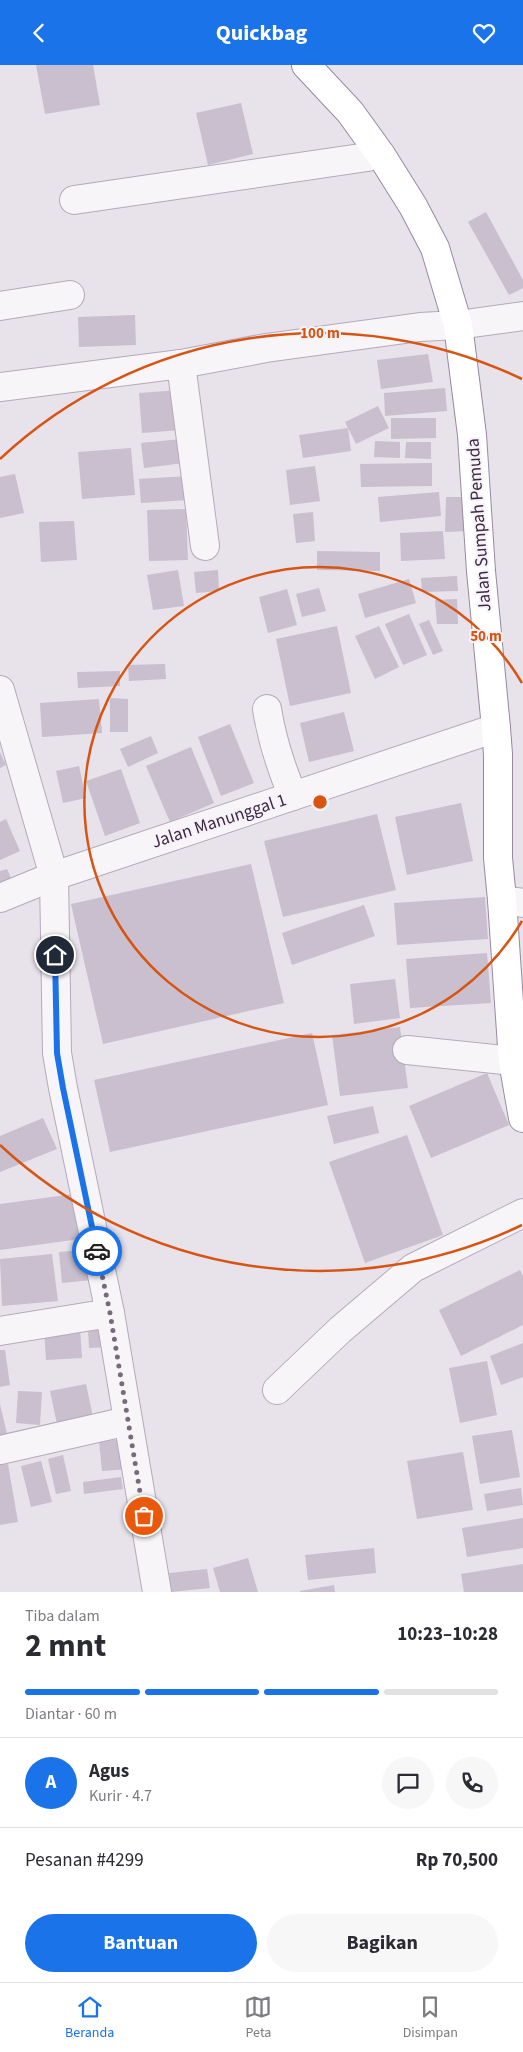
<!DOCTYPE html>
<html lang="id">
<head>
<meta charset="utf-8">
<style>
  :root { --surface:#fff; --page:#f7f7f7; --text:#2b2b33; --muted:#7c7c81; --line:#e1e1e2; --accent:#1a73e8 }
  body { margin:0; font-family:"Source Sans 3",sans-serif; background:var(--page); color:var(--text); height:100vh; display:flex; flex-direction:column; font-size:19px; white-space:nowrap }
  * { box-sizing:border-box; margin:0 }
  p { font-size:16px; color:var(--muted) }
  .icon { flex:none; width:28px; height:28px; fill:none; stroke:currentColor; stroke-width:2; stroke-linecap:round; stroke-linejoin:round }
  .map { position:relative; height:1527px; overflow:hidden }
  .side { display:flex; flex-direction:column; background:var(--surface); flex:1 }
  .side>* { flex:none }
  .pin { position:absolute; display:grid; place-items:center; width:42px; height:42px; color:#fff; margin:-21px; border:2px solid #fff; border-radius:50%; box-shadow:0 1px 5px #0007 }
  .courier { position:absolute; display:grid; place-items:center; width:50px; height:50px; margin:-25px; border:4px solid #1a73e8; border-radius:50%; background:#fff; color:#222; box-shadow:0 1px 6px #0007 }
  .headline em { font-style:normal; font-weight:700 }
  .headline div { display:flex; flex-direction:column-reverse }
  .headline { display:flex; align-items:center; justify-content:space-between; height:85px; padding:0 25px }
  h1 { font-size:32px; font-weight:700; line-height:38px }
  .bar { display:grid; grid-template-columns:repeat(4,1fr); gap:8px 5px; align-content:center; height:60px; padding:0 25px }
  .bar i { height:6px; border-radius:4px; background:var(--line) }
  .bar .active { background:var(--accent) }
  .bar p { grid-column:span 4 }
  .line { display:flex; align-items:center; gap:12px; padding:0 25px; border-top:1px solid var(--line) }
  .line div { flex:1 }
  .round { display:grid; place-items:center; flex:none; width:52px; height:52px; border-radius:26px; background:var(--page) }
  .action { display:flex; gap:10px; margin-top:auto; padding:10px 25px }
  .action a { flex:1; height:58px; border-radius:30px; background:var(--accent); color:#fff; font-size:20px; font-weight:700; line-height:58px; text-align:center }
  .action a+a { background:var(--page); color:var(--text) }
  header { display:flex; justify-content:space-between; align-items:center; height:65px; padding:0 25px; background:var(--accent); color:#fff; font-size:22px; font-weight:700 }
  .dock { display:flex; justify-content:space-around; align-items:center; height:70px; border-top:1px solid var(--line); background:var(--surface); font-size:14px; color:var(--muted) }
  .dock a { display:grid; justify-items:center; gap:2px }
  .dock .active { color:var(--accent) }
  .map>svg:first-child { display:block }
  .building { fill:#c9bfce }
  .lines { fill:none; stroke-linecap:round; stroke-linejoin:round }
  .minor-casing { stroke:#b4aab9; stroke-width:30 }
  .highway-casing { stroke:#9a88a3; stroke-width:30 }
  .minor { stroke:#f8f5f9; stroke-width:28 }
  .highway { stroke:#fff; stroke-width:28 }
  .done { stroke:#786a7e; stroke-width:5; stroke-dasharray:0 9 }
  .route { stroke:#1a73e8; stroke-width:6 }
  .ring { fill:none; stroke:#d75412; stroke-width:2.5 }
  .labels { text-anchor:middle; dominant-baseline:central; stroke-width:4; stroke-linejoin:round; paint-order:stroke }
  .street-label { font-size:18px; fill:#3c2944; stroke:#f6f2f8 }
  .centre { fill:#d75412; stroke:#f6f2f8; stroke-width:2.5 }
  .ring-label { font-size:15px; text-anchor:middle; font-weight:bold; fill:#d75412; stroke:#f6f2f8; stroke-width:4; stroke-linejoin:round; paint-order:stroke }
</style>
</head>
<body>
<header><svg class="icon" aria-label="back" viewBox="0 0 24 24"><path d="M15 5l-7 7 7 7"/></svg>Quickbag<svg class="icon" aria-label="heart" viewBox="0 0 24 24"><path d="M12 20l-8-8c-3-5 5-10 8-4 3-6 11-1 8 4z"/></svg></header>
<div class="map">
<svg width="523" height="1527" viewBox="0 0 523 1527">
  <rect width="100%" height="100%" fill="#e8e2eb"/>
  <!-- building -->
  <g class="building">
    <path d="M36,0h57l7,40 -55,9z"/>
    <path d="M241,38l12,51 -45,11 -12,-52z"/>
    <path d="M486,147l37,68v8l-14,7 -41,-73z"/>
    <path d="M135,250l1,30 -57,2 -1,-30z"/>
    <path d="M428,289l5,28 -52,7 -4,-29z"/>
    <path d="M445,323l2,23 -62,5 -1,-23z"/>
    <path d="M180,325l2,40 -40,3 -3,-40z"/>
    <path d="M378,341l11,22 -33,16 -11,-22z"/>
    <path d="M391,353h45v20l-45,1z"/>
    <path d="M348,363l3,23 -48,7 -4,-23z"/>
    <path d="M181,374l3,24 -40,5 -3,-25z"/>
    <path d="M375,376l25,1v16l-26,-1z"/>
    <path d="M406,377h25v17l-26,-1z"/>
    <path d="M131,383l4,47 -53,4 -4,-47z"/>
    <path d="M432,398v23l-71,1 -1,-23z"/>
    <path d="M315,401l5,35 -30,4 -4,-35z"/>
    <path d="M15,409l9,39 -24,5v-41z"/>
    <path d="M188,411l1,24 -48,3 -2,-24z"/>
    <path d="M439,427l2,24 -61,6 -2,-25z"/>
    <path d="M446,432h24l-1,34 -24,1z"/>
    <path d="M186,444l2,51 -39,1 -2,-51z"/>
    <path d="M313,447l2,29 -19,2 -3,-29z"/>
    <path d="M74,456l3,39 -36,2 -2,-40z"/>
    <path d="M443,466l2,28 -44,2 -1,-28z"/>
    <path d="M317,486l63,1v19l-63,-1z"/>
    <path d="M178,505l6,36 -31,4 -6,-35z"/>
    <path d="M218,505l1,21 -23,2 -2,-21z"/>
    <path d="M457,511l1,15 -36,1 -1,-14z"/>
    <path d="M409,514l7,24 -51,15 -7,-24z"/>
    <path d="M319,523l7,23 -24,6 -6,-23z"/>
    <path d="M287,524l10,36 -29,8 -9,-36z"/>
    <path d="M457,534l1,25h-21l-2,-24z"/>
    <path d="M409,549l18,41 -24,10 -18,-41z"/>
    <path d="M429,555l14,31 -10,4 -14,-31z"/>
    <path d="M337,561l14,67 -61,13 -14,-67z"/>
    <path d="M379,561l20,41 -24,12 -20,-43z"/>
    <path d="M165,599l1,15 -37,2 -1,-16z"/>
    <path d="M120,606v15l-42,2 -1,-16z"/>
    <path d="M110,633l18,1v33h-18z"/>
    <path d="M99,634l3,34 -60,4 -2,-34z"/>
    <path d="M344,647l10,39 -45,11 -9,-39z"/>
    <path d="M230,659l24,59 -33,13 -23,-59z"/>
    <path d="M151,671l7,17 -30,14 -8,-18z"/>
    <path d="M191,682l23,56 -44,19 -24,-56z"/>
    <path d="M0,687l6,13 -6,3z"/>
    <path d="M79,701l7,32 -23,5 -7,-32z"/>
    <path d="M121,704l19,54 -35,13 -19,-55z"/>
    <path d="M461,738l12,58 -66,14 -12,-58z"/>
    <path d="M377,749l19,76 -113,27 -19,-76z"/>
    <path d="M6,754l14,32 -20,9v-38z"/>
    <path d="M251,799l33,139 -181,41 -32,-140z"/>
    <path d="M7,804l8,18 -15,7v-23z"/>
    <path d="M485,832l3,42 -91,6 -3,-42z"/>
    <path d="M364,840l11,31 -83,29 -10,-32z"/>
    <path d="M487,888l4,50 -81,5 -4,-49z"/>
    <path d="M395,914l5,39 -46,6 -4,-40z"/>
    <path d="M400,962l8,61 -68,8 -8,-61z"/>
    <path d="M312,968l16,72 -218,47 -16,-72z"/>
    <path d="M487,1008l22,52 -78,33 -22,-52z"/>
    <path d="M373,1041l6,27 -45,11 -7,-28z"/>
    <path d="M43,1053l14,31 -57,23v-36z"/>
    <path d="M407,1070l36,100 -78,28 -36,-101z"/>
    <path d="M81,1128l6,45 -87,12v-46z"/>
    <path d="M90,1184l2,31 -30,3 -3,-31z"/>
    <path d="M52,1189l6,47 -56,5 -2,-47z"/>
    <path d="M520,1205l3,6v49l-62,31 -22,-46z"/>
    <path d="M80,1262l2,31 -36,2 -2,-31z"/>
    <path d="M107,1263l1,19 -19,1 -1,-19z"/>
    <path d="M523,1278v34l-22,8 -11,-29z"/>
    <path d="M0,1285h5l5,35 -10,2z"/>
    <path d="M487,1296l10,54 -37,8 -11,-55z"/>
    <path d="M86,1319l7,33 -36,7 -7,-33z"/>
    <path d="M18,1326l24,1 -2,33 -24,-2z"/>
    <path d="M0,1339l7,30 -7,1z"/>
    <path d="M512,1365l8,47 -40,7 -8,-48z"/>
    <path d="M128,1374l2,30 -28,2 -3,-30z"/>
    <path d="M463,1387l10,58 -56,9 -10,-58z"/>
    <path d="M63,1390l8,36 -15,3 -8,-35z"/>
    <path d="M41,1396l11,41 -21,5 -10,-41z"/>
    <path d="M8,1399l10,58 -18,3v-60z"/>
    <path d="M121,1412l2,12 -39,5 -1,-12z"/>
    <path d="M521,1423l2,17 -36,6 -3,-17z"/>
    <path d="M523,1453v30l-56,9 -5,-29z"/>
    <path d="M374,1483l2,25 -68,7 -3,-25z"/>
    <path d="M248,1493l10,34h-38l-7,-24z"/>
    <path d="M523,1499v28h-59l-3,-18z"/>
    <path d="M207,1504l3,19 -39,4 -2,-19z"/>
    <path d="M334,1520l1,7h-35v-1z"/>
  </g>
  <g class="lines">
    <!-- minor casing -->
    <g class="minor-casing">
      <g id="minor">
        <path d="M74,135l307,-45"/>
        <path d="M0,241l70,-11"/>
        <path d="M181,299l24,182"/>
        <path d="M0,322l181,-23 85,-16 154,-21 38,-2 65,-9"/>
        <path d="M0,625l54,186 3,177 6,35 47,225 47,279"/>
        <path d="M267,644c5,31 14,59 26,87"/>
        <path d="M0,833l54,-22 442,-148"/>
        <path d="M502,835l21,3"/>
        <path d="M407,985l106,11"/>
        <path d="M0,1266l110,-18"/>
        <path d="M277,1325l63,-60 73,-62 110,-55"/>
        <path d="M0,1385l128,-29"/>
      </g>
    </g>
    <!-- highway casing -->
    <g class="highway-casing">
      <path id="highway" d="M306,0l44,47 31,43 32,51 22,42 23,77 14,110 9,136 15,157 2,26v104l4,42 11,161 10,57"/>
    </g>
    <!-- minor -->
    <use href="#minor" class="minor"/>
    <!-- highway -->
    <use href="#highway" class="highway"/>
  </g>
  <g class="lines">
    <!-- done -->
    <path class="done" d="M97,1186l13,62 34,203"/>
    <!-- route -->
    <path class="route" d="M55,890l2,98 6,35 34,163"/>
  </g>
  <!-- distance rings -->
  <g class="ring">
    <path d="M522 856A235 235 0 1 1 522 618"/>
    <path d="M522 1160A469 469 0 0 1 0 1080M0 394A469 469 0 0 1 522 314"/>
  </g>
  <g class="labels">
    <!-- street labels -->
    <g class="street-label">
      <text transform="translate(479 460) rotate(-94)">Jalan Sumpah Pemuda</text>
      <text transform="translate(219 756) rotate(-18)">Jalan Manunggal 1</text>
    </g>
  </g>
  <circle cx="320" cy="737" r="8" class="centre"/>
  <g class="ring-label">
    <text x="320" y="273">100 m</text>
    <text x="486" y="576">50 m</text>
  </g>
</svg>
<div class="pin" style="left:144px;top:1451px;background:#ea580c"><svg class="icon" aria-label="bag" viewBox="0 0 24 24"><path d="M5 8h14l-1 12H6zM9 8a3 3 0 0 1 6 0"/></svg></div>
<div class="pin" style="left:55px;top:890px;background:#1f2937"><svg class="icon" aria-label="home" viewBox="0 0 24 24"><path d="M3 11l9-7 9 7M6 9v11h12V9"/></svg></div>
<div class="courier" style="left:97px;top:1186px"><svg class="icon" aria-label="car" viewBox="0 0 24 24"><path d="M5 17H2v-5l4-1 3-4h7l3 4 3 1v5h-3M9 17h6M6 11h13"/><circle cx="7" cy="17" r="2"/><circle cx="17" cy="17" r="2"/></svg></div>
</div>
<section class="side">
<div class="headline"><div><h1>2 mnt</h1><p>Tiba dalam</p></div><em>10:23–10:28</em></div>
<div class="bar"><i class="active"></i><i class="active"></i><i class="active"></i><i></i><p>Diantar · 60 m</p></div>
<div class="line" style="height:90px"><b class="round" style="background:var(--accent);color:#fff">A</b><div><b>Agus</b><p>Kurir · 4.7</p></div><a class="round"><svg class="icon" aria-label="chat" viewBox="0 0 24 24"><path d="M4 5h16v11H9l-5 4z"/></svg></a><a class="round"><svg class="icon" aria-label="phone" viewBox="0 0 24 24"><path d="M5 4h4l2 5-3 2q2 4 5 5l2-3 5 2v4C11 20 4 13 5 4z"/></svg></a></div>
<div class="line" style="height:65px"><div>Pesanan #4299</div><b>Rp 70,500</b></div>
<div class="action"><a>Bantuan</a><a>Bagikan</a></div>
</section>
<nav class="dock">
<a class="active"><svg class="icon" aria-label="home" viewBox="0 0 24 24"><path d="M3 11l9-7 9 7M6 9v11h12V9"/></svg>Beranda</a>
<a><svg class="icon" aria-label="map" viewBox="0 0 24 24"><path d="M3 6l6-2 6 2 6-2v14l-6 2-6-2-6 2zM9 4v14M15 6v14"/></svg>Peta</a>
<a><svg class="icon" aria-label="saved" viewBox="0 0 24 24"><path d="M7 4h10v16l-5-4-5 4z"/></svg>Disimpan</a>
</nav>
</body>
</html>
